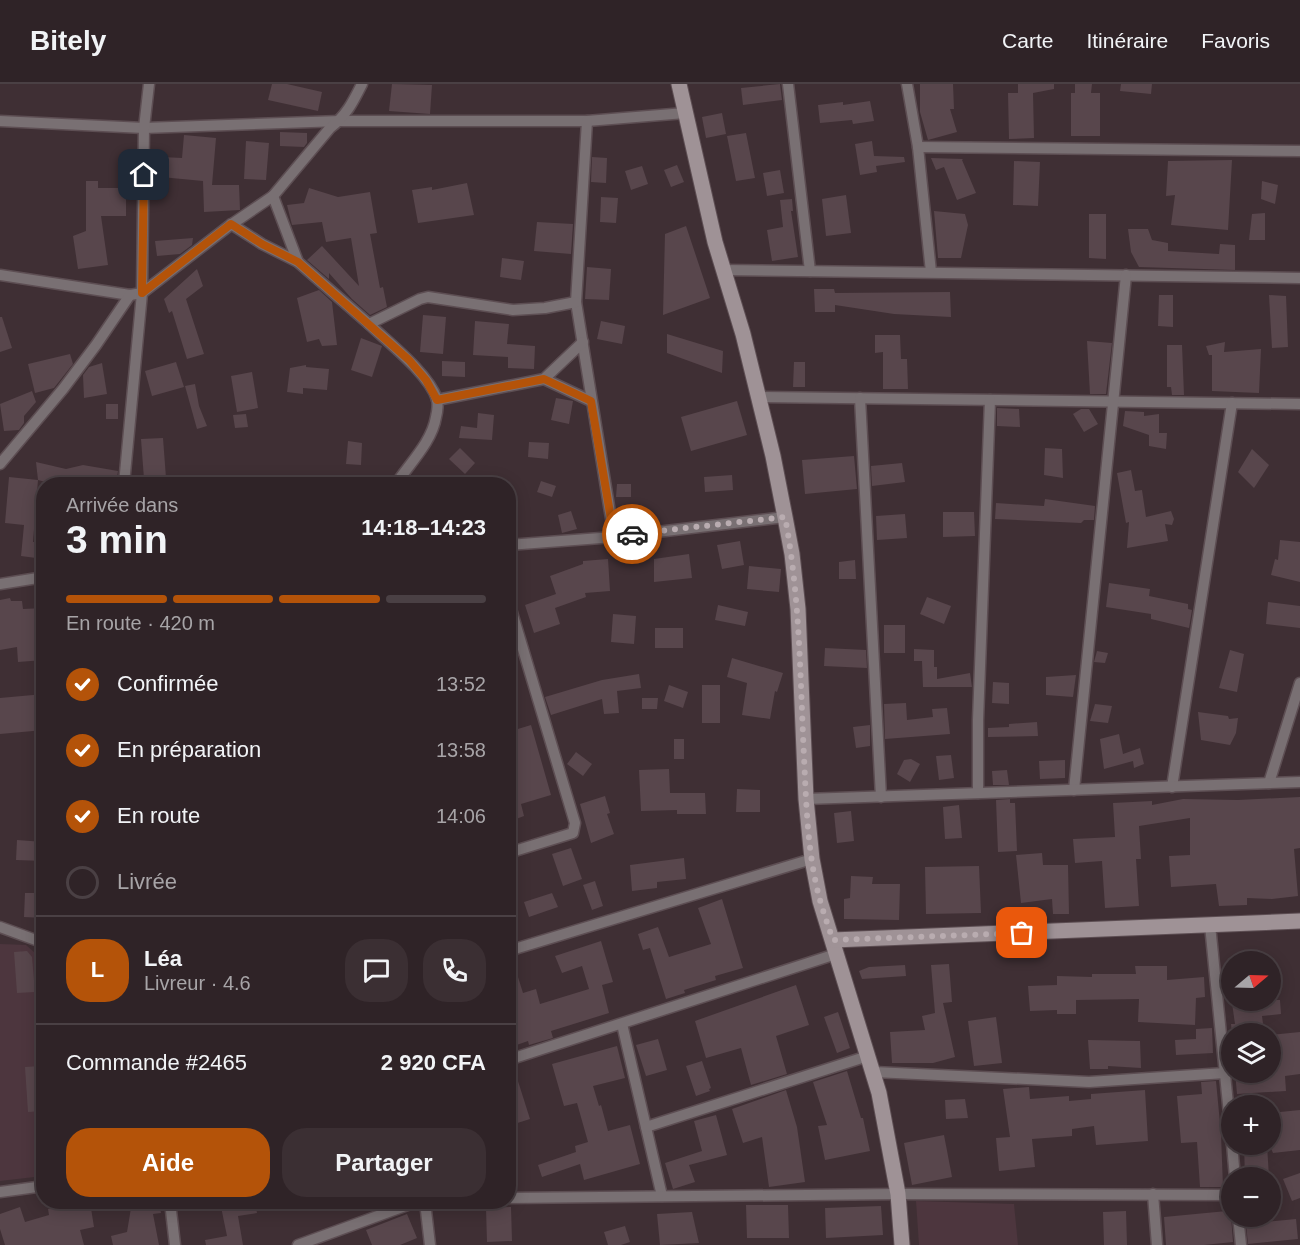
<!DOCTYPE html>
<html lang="fr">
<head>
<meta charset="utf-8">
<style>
  :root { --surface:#2f2327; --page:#3b2f33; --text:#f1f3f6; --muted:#a7a4a7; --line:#4a4044; --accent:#b45309 }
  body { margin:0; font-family:Helvetica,sans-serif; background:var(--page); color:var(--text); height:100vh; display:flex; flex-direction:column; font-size:22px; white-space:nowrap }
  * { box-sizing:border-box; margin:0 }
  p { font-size:20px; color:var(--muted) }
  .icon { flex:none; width:33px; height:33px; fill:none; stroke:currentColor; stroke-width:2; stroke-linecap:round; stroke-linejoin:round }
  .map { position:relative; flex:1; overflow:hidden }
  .details { position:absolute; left:36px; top:393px; width:480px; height:732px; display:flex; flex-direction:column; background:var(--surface); border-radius:24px; box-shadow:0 3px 15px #0003,0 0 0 2px var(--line) }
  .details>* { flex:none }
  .needle { width:39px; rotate:71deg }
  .tools { position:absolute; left:1221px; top:867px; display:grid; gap:12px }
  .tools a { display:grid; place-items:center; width:60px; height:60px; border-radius:50%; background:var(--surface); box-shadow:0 3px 15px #0003,0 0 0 2px var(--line); font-size:30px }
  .pin { position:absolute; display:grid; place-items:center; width:51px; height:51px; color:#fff; margin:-26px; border-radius:12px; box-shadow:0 3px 9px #0006 }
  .courier { position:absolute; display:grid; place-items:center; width:60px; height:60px; margin:-30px; border:4px solid #b45309; border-radius:50%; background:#fff; color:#222; box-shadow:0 2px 8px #0007 }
  .overview em { font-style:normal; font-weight:800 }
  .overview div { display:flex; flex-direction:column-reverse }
  .overview { display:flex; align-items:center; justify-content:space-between; height:102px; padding:0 30px }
  h1 { font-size:39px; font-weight:800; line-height:45px }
  .bar { display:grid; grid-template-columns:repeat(4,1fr); gap:9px 6px; align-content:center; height:72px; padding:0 30px }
  .bar i { height:8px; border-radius:4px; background:var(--line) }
  .bar .selected { background:var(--accent) }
  .bar p { grid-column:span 4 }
  .line { display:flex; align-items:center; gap:15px; padding:0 30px; border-top:2px solid var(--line) }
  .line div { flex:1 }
  .round { display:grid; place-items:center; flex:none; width:63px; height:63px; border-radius:24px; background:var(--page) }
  ol { padding:0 30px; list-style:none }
  li { display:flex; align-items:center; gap:18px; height:66px }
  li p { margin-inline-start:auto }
  li .icon { padding:6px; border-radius:50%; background:var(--accent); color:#fff; stroke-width:4 }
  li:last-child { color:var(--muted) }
  li i { width:33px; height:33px; border:3px solid var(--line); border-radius:50% }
  .cta { display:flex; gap:12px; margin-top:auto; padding:12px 30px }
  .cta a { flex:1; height:69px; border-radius:24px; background:var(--accent); color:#fff; font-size:24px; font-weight:800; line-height:69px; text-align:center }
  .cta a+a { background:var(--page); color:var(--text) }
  header { display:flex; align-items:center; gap:36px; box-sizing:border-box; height:84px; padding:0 30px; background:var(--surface); border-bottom:2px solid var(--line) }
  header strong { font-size:28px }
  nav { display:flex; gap:33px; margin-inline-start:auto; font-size:21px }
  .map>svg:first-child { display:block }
  .built { fill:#4d363e }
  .building { fill:#58464c }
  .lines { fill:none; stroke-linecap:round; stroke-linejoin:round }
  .street-casing { stroke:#5d4e53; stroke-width:13 }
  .secondary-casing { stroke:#5d4e53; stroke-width:17 }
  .street { stroke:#797073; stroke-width:10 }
  .secondary { stroke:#9f9296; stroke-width:15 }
  .done { stroke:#b9acb0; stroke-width:6; stroke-dasharray:0 10.8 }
  .route { stroke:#b45309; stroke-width:8 }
</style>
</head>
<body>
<header>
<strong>Bitely</strong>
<nav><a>Carte</a><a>Itinéraire</a><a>Favoris</a></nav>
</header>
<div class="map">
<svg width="1300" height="1161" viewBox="0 0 1300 1161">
  <rect width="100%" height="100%" fill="#3f2f34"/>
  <!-- built -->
  <g class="built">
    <path d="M0,860l26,1 17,15v216l-43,5z"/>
    <path d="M916,1117l98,3 4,41h-99z"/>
  </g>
  <!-- building -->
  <g class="building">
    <path d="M272,0h15l35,8 -4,19 -50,-11z"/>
    <path d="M392,0l40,1 -2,29 -41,-3z"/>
    <path d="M780,0l2,16 -39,5 -2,-17z"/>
    <path d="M920,0h33l1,25h-4l7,23 -29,8 -8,-28z"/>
    <path d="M1018,0h36v5l-21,4 1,45 -25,1 -1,-46h10z"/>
    <path d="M1075,0h17l-1,9h9v43h-29v-43h4z"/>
    <path d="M1121,0h31l-1,10 -31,-3z"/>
    <path d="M870,17l4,20 -21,3 -1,-4 -32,3 -2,-18 25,-3v3z"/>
    <path d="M722,29l4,21 -20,4 -4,-21z"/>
    <path d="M280,48l27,1v10l-3,4 -24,-1z"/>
    <path d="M746,49l9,45 -19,3 -9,-45z"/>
    <path d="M184,51l32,3 -4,47h27l1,25 -36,2 -1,-31 -42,-4 1,-20 20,1z"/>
    <path d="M246,57l23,2 -3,37 -22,-1z"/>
    <path d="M872,57l2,15 30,1 1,5 -29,4 1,6 -17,3 -5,-31z"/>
    <path d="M592,73l15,1 -1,25 -15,-1z"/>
    <path d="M931,74l32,1 -1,1 14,33 -19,7 -13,-33 -8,3z"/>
    <path d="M1232,76l-4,70 -57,-5 4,-30 -9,1 2,-35z"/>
    <path d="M1014,77l26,1 -2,44 -25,-1z"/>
    <path d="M677,81l7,17 -13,5 -7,-17z"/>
    <path d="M642,82l6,18 -17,6 -6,-19z"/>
    <path d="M780,86l4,23 -17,3 -4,-23z"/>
    <path d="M86,97h12v7h28v28h-25l7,49 -30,4 -5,-33 13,-5z"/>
    <path d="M1262,97l16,4 -3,19 -14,-5z"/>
    <path d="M467,99l7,32 -56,8 -6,-33 20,-3v3z"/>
    <path d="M309,104l29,9 32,-5 7,41 -7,1 10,54 3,-1 4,20 -17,8 -18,-16 -23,-26v6l-22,-19 15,-14 37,40 -8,-48 -25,4 -4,-20 -30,3 -5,-20 17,-2z"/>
    <path d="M846,111l5,38 -25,3 -4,-37z"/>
    <path d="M601,113l17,1 -2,25 -16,-1z"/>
    <path d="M792,115l1,12h-2l7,46 -26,4 -5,-31 16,-3 -3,-27z"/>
    <path d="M934,127l31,3 3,11 -7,33h-23z"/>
    <path d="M1265,129v27h-16l3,-26z"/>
    <path d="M1089,130h17v45l-17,-1z"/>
    <path d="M537,138l36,2 -2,30 -37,-3z"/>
    <path d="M686,142l24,72 -47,17 2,-81z"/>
    <path d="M1128,145h20l4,11 16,3v8l51,3 1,-10 15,1v25l-96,-3 -8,-15z"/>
    <path d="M193,154l-1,7 -12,9 -23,2 -2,-15z"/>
    <path d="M502,174l22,3 -3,19 -21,-3z"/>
    <path d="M587,183l24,2 -2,31 -24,-1z"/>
    <path d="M197,185l6,17 -17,13 18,55 -17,5 -15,-48 -3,2 -5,-14z"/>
    <path d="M814,205h20l1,4 115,-1 1,25 -57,-3 -59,-9v7h-20z"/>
    <path d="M319,206l13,12 5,43 -15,1 -3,-7 -12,3 -10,-44z"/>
    <path d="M1159,211h14v32l-15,-1z"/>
    <path d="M1269,211l17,1 2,51 -16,1z"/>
    <path d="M423,231l23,2 -3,37 -23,-2z"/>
    <path d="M0,233h2l10,31 -12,4z"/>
    <path d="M475,237l34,3 -2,20 28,2 -1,23 -26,-1v-11l-35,-2z"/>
    <path d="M601,237l24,5 -3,18 -25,-5z"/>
    <path d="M667,250l56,17 -1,22 -55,-20z"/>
    <path d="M875,251h25l1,24h6l1,30h-25v-37l-8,1z"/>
    <path d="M361,254l21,8 -10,31 -21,-7z"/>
    <path d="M1087,257l25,2 -6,51h-16z"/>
    <path d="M1225,258l-1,10 37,-3 -2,44 -47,-2v-36h-3l-3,-9z"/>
    <path d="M1167,261h15l2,50h-12l-1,-8h-4z"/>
    <path d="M70,270l3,10 -19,24 -19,5 -7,-29z"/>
    <path d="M442,277l23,1v15l-23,-1z"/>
    <path d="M176,278l8,25 -32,9 -7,-25z"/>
    <path d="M794,278h11v25h-12z"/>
    <path d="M102,279l5,31 -23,4 -1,-23 6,-8z"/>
    <path d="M306,281v2l23,2 -2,21 -24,-2v6l-16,-2 3,-24z"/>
    <path d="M252,288l6,36 -21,4 -6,-36z"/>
    <path d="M195,300l4,22 8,20 -10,3 -12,-43z"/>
    <path d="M32,307l4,11 -12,14v7l-5,7 -15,1 -4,-27z"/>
    <path d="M556,314l17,3 -4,23 -18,-4z"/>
    <path d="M737,317l10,34 -56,16 -10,-34z"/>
    <rect x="106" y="320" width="12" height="15"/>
    <path d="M997,324l22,1 1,18 -23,-1z"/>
    <path d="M1081,325h8l9,15 -14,8 -11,-18z"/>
    <path d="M1125,327l19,1v4l15,-2v19h8l-1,16 -17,-3v-11l-26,-9z"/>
    <path d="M478,329l16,2 -2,25 -33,-2 2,-12 16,2z"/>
    <path d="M246,330l2,13 -13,1 -2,-13z"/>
    <path d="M163,354l3,40 -22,1 -3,-40z"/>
    <path d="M348,357l14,2 -1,22 -15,-1z"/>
    <path d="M529,358l20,1 -1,16 -20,-2z"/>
    <path d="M460,364l15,15 -10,11 -16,-15z"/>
    <path d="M1045,364l17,1 1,29 -19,-3z"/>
    <path d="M1252,365l17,16 -15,23 -16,-16z"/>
    <path d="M854,372l3,33 -52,5 -3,-34z"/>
    <path d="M36,378l30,7 17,-4 35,6 -2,13h-63l-15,-4z"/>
    <path d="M902,379l3,19 -33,4 -1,-20z"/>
    <path d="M1131,386l4,21 7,-1 4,27 25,-6 3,8 -2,6 -7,-1 3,17 -41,7 2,-26 -3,1 -9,-50z"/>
    <path d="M732,391l1,15 -28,2 -1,-15z"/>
    <path d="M9,393l29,3 -5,62h4l-1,16 -15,-2 3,-31 -19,-2z"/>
    <path d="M541,397l15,5 -4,11 -15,-5z"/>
    <path d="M617,400h14v13h-15z"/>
    <path d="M1045,415l50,7 -1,14h-10l-3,3 -86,-4 1,-16 48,3z"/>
    <path d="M571,427l6,18 -15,4 -4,-18z"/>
    <path d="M943,428h31l1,24 -32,1z"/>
    <path d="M905,430l2,24 -30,2 -1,-24z"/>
    <path d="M1280,456l20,2v40l-29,-7 4,-16 3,1z"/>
    <path d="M740,457l4,24 -22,4 -5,-24z"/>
    <path d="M689,470l3,24 -38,4v-23z"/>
    <path d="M608,475l2,32 -25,2 1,4 -31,11 5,16 -26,9 -9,-28 31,-11 -6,-18 33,-12v-3z"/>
    <path d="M855,476l1,19h-17v-17z"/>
    <path d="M749,482l32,3 -2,23 -32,-3z"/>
    <path d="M1109,499l41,6 -1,7 39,8v5l4,1 -3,18 -38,-9v-5l-45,-7z"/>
    <path d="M927,513l24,9 -7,18 -24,-10z"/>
    <path d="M10,514l1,3h11l1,8 21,-1v52l-26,2 -1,-15 -17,3v-50z"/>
    <path d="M1268,518l32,4v22l-34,-4z"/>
    <path d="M718,521l30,7 -3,14 -30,-6z"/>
    <path d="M613,530l23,2 -2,28 -23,-2z"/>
    <rect x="884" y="541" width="21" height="28"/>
    <rect x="655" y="544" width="28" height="20"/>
    <path d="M825,564l41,2 1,18 -43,-2z"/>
    <path d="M914,565l20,1v17h3v12l33,-6 2,14h-49l-1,-26h-8z"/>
    <path d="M1230,566l14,4 -7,38 -18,-4z"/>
    <path d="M1097,567l11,2 -3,10 -11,-1z"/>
    <path d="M732,574l51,15 -6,19 -2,-1 -5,28 -28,-4 5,-32 -20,-6z"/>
    <path d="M639,590l2,14 -24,3 2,22 -15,1 -2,-15 -51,16 -6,-18 57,-17z"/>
    <path d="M1076,591l-3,22 -27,-2v-18z"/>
    <path d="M993,598l16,1v21l-17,-1z"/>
    <path d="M669,601l19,7 -5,16 -19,-7z"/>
    <rect x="702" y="601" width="18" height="38"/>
    <path d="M44,610v36l-44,4v-36z"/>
    <path d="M642,614h16l-1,11h-15z"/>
    <path d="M906,619l1,17 26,-3 -1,-8 15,-1 3,26 -65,5 -1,-35z"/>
    <path d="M1095,620l17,2 -4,17 -18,-2z"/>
    <path d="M1198,628l30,4 1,3 9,-1 -2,15 -6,12 -29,-5z"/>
    <path d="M1037,638l1,14 -50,1v-9l21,-1v-3z"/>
    <path d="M531,641l20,70 -30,9 3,12 -16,6v-90z"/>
    <path d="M870,641v21l-14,2 -3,-21z"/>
    <path d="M1119,650l4,20 17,-6 4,16 -10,4 -1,-7 -29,8 -4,-30z"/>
    <rect x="674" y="655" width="10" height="20"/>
    <path d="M576,668l16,12 -9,12 -16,-12z"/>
    <path d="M951,671l3,23 -15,2 -3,-24z"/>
    <path d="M911,675l9,5 -10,18 -13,-8 7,-14z"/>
    <path d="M1065,676v18l-25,1 -1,-18z"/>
    <path d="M669,685l1,24h35l1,21h-29v-4l-36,1 -2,-41z"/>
    <path d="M1007,686l2,15h-16l-1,-14z"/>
    <path d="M737,705l23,1v22h-24z"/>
    <path d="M605,712l5,17 -3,1 7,20 -23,9 -11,-39z"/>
    <path d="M1300,713v51l-6,1 4,47 -26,3 -25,-1v7l-28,1 -3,-22 -45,3 -2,-31 21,-1v-37l-51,8 2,33h-5l3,47 -34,2 -3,-47 -27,2 -2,-24 42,-2 -2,-34 39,-2v4l31,-6 55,1z"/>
    <path d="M1010,715v4h5l2,48 -19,1 -2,-52z"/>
    <path d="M959,721l3,33 -17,1 -2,-32z"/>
    <path d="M851,727l3,30 -17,2 -3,-30z"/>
    <path d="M17,756l27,2v19l-28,-1z"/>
    <path d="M571,764l11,31 -19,7 -11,-32z"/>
    <path d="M1042,769l1,12h25l1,49h-16l-1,-15 -31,4 -5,-48z"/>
    <path d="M684,774l2,21 -29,3v6l-25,3 -2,-26z"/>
    <path d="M979,782l2,47 -55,1 -1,-47z"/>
    <path d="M851,792l22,1 -1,7h28l-1,36 -55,-1v-20l6,-1z"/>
    <path d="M595,797l8,25 -11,4 -9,-25z"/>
    <path d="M25,809h19v25l-20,-1z"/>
    <path d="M552,809l6,14 -29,10 -5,-15z"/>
    <path d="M722,815l21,69 -28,8 1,4 -32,10 1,3 -19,6 -16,-51 -7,2 -5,-16 20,-7 11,30 42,-13 -13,-36z"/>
    <path d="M601,857l12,41 -11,3 7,28 -58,18 2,7 -24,7 -1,-4 -20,7v-90h4l11,35 13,-4 4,15 49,-15 -7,-23 -20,7 -7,-17z"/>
    <path d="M27,867l5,6 3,35 -18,1 -3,-41z"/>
    <path d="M949,880l3,38 -9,1 12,54 -22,6h-41l-2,-31 35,-2 -3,-14 13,-3 -4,-48z"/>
    <path d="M905,881l1,11 -44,3 -3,-8 10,-4z"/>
    <path d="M1135,882h32v14l37,-3 1,20 -9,1 -1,27 -57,-3 1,-23 -63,1v14h-19v-4l-27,1 -2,-25 29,-1v-9l35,1v-3h44z"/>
    <path d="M796,901l13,40 -33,11 11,38 -36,11 -10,-37 -35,10 -11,-37z"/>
    <path d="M1257,916h23l1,14 -19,2 2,15 -32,3 -1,-10h4l-3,-21z"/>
    <path d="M838,928l12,36 -13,5 -13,-36z"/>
    <path d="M996,933l6,46 -28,3 -6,-45z"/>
    <path d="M1212,944l1,25 -37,2 -1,-15 21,-1v-10z"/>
    <path d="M1300,948v42l-15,2 1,15 -49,3 -2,-22h35v-37z"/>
    <path d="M658,955l9,31 -21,6 -10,-31z"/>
    <path d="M1088,956l52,1 1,27 -33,-2v3h-18z"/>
    <path d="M617,962l8,32 -32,8 6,20 2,-1 7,26 22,-6 10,39 -56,16 -4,-16 -38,13 -4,-12 38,-13 -1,-6 13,-4 -11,-39 -13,3 -12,-42z"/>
    <path d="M702,977l9,27 -2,1 1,2 -14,5 -10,-30z"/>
    <path d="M40,982l4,45 -16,1 -3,-45z"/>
    <path d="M847,987l14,47h2l7,33 -45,9 -7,-34 9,-1 -14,-43z"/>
    <path d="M517,994l13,41 -22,7v-45z"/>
    <path d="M1216,997l5,53 2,53h-23l-3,-45 -16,1 -4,-47 25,-2 -1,-12z"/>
    <path d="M1029,1003l1,12 39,-3v5l22,-2v-5l54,-4 3,51 -52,4 -2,-19 -22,3v7l-40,3 3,28 -36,4 -3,-33 14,-1 -7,-48z"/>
    <path d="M786,1006l11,37 8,55 -36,5 -7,-50 -19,6 -11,-34z"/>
    <path d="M965,1015l3,19 -22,1 -1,-19z"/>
    <path d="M1300,1026v40l-27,3 -3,-7v-33z"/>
    <path d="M716,1031l11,40 -38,10 6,17 -22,7 -8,-26 37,-12 -8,-30z"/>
    <path d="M944,1051l8,42 -40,8 -8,-42z"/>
    <path d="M1244,1060h23l2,34h-24z"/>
    <path d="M1300,1089v25l-8,3 -9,-22z"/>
    <path d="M90,1118l4,25 -14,3 4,15h-79l-5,-16v-15l20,-7 5,15 24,-7 -1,-6z"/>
    <path d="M132,1118h27l2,11 -8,1 6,31h-46l-2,-9 16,-4z"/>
    <path d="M220,1118h35l2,11 -19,3 5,29h-37l-1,-5 22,-4z"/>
    <path d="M746,1121h42l1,33h-42z"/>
    <path d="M881,1122l2,29 -57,3 -1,-30z"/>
    <path d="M511,1123l1,34 -25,1 -1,-34z"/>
    <path d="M1126,1127l1,34h-23l-1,-33z"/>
    <path d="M1227,1127l1,5h3l2,26 -29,3h-38l-2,-28z"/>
    <path d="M692,1128l7,31 -39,2 -3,-31z"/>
    <path d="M407,1130l10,24 -17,7h-28l-6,-15z"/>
    <path d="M1296,1135l2,20 -50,5 -2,-20z"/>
    <path d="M625,1142l5,16 -9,3h-13l-4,-13z"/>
  </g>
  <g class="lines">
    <!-- street casing -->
    <g class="street-casing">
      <g id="street">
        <path d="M788,0l22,187"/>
        <path d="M907,0l11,63 13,125"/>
        <path d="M0,37l144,7 196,-7h247l98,-8"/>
        <path d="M587,37l-11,181 38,235"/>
        <path d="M918,63l382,4"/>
        <path d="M273,112l25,66"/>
        <path d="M231,140l31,20 36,18 71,62 51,-25 8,-2 85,13 32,-2 31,-6"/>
        <path d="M723,186l577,8"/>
        <path d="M0,191l130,20 12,-2 87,-67 44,-30 57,-68c16,-12 23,-26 32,-44"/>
        <path d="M369,240c20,19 59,49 68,75 1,5 0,14 -1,18 -4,25 -27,47 -40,67"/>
        <path d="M544,295l47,22"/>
        <path d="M758,313l542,7"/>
        <path d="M860,314l21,399"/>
        <path d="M437,316l107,-21 39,-37"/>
        <path d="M0,380l63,-75 33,-44 34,-50"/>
        <path d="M124,400l18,-191 2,-165 5,-44"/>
        <path d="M508,461l106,-8 171,-20"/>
        <path d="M0,500l44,-7"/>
        <path d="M508,515l67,224 -2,10 -65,20"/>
        <path d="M1269,699l31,-100"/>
        <path d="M1172,703l60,-384"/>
        <path d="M1074,706l52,-515"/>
        <path d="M978,709v-73l12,-320"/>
        <path d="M806,715l494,-17"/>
        <path d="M1210,841l22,219"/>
        <path d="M0,843l44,16"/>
        <path d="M508,867l304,-92"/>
        <path d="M622,940l40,172"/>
        <path d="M508,976l328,-106"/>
        <path d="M874,988l215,10 136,-9"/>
        <path d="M646,1043l222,-71"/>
        <path d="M1232,1060l3,34"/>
        <path d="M0,1108l44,-6"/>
        <path d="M1153,1110l4,51"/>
        <path d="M508,1114l390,-4 334,1"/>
        <path d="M170,1118l5,43"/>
        <path d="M425,1118l5,43"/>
        <path d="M1238,1132l3,29"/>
        <path d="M298,1161l118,-43"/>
      </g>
    </g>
    <!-- secondary casing -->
    <g class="secondary-casing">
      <g id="secondary">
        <path d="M679,0l36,158 28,92 30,122 12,61 7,37 6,55 8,190 6,60 8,42 59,192 19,101 4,51"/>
        <path d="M833,856l467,-19"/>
      </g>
    </g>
    <!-- street -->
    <use href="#street" class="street"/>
    <!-- secondary -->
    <use href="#secondary" class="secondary"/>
  </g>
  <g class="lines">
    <!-- done -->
    <path class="done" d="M632,450l153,-17c15,79 15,159 19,240 2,41 3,82 11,122 4,21 11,41 18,61l189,-7"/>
    <!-- route -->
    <path class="route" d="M144,91l-2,118 89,-69 31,20 36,18 111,98 17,20 11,20 107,-21 47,22 23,136 18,-3"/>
  </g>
</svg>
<div class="tools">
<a><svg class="needle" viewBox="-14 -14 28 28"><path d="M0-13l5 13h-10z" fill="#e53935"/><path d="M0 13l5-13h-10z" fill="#a7a4a7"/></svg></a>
<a><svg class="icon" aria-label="layers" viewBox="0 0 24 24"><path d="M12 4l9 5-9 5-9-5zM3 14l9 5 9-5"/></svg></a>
<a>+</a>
<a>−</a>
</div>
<div class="pin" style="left:1022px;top:849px;background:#ea580c"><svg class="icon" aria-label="bag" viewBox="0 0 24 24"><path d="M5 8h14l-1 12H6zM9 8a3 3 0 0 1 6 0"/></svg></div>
<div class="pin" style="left:144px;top:91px;background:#1f2937"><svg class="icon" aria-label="home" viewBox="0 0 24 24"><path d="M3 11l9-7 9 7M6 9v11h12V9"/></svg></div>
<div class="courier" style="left:632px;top:450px"><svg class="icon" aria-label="car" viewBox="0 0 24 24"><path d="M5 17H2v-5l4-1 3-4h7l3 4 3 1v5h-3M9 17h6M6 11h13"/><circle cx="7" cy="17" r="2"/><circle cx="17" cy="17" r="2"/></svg></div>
<section class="details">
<div class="overview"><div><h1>3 min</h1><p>Arrivée dans</p></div><em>14:18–14:23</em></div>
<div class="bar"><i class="selected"></i><i class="selected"></i><i class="selected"></i><i></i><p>En route · 420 m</p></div>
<ol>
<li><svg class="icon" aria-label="check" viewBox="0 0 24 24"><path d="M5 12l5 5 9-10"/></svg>Confirmée<p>13:52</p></li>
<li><svg class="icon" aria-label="check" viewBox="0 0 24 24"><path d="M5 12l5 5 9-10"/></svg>En préparation<p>13:58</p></li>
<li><svg class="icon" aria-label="check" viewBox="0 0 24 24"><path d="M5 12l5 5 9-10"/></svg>En route<p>14:06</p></li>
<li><i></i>Livrée</li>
</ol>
<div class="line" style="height:108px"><b class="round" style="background:var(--accent);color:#fff">L</b><div><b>Léa</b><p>Livreur · 4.6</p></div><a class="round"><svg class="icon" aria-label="chat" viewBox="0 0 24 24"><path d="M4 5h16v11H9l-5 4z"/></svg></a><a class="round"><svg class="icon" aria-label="phone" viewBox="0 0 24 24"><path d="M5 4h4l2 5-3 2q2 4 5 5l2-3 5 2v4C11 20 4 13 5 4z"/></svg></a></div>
<div class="line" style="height:78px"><div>Commande #2465</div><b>2 920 CFA</b></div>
<div class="cta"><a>Aide</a><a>Partager</a></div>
</section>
</div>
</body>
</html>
